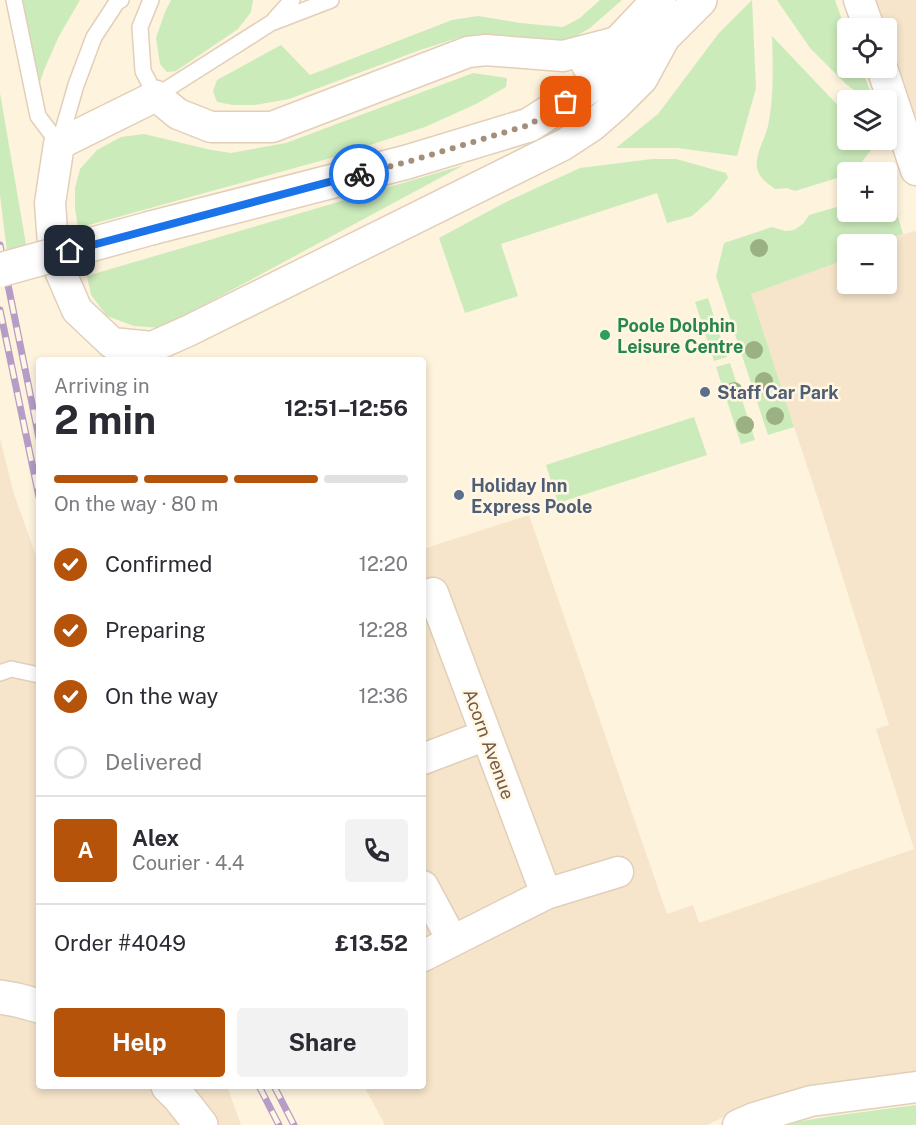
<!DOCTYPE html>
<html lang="en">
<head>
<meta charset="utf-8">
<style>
  :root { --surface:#fff; --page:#f2f2f3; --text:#2b2b33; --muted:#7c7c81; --line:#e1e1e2; --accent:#b45309 }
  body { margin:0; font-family:"Public Sans",sans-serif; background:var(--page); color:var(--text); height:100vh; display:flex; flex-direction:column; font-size:22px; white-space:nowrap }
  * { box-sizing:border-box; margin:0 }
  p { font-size:20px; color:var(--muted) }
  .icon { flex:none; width:33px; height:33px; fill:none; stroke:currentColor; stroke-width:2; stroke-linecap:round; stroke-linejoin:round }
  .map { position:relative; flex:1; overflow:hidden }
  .drawer { position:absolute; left:36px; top:357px; width:390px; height:732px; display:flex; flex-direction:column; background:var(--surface); border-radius:6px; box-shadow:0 3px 9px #0003 }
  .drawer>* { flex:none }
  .buttons { position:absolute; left:837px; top:18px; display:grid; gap:12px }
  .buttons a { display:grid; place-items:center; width:60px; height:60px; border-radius:6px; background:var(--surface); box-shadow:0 3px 9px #0003; font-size:30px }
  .pin { position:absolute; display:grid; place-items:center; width:51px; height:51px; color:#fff; margin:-26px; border-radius:12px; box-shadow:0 3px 9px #0006 }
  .courier { position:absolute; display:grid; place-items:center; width:60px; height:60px; margin:-30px; border:4px solid #1a73e8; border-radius:50%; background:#fff; color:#222; box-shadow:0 2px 8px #0007 }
  .summary em { font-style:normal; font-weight:700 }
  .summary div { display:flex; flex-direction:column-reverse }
  .summary { display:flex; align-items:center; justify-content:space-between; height:102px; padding:0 18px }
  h1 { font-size:39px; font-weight:700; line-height:45px }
  .bar { display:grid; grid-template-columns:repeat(4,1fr); gap:9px 6px; align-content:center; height:72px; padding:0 18px }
  .bar i { height:8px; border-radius:4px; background:var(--line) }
  .bar .active { background:var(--accent) }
  .bar p { grid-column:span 4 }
  .line { display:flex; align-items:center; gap:15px; padding:0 18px; border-top:2px solid var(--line) }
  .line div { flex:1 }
  .round { display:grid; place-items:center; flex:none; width:63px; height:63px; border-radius:6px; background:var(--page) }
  ol { padding:0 18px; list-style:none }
  li { display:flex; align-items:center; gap:18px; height:66px }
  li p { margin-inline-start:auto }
  li .icon { padding:6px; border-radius:50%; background:var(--accent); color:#fff; stroke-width:4 }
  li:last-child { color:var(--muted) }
  li i { width:33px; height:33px; border:3px solid var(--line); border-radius:50% }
  .cta { display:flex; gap:12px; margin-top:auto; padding:12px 18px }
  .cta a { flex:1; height:69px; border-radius:6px; background:var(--accent); color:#fff; font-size:24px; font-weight:700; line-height:69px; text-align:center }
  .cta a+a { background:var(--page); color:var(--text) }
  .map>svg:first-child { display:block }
  .residential { fill:#f6e5cb }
  .green { fill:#cbebbb }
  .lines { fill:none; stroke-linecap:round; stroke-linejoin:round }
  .service-casing { stroke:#e2cfb9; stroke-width:18 }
  .minor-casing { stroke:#e2cfb9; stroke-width:33 }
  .tertiary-casing { stroke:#e2cfb9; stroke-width:36 }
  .service { stroke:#fff; stroke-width:15 }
  .minor { stroke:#fff; stroke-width:30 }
  .tertiary { stroke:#fff; stroke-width:33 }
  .rail-casing { stroke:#b69cc6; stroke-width:7 }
  .rail { stroke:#fff7e4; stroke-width:4.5; stroke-dasharray:14; stroke-linecap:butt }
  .tertiary-bridge-casing { stroke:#e2cfb9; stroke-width:36; stroke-linecap:butt }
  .tertiary-bridge { stroke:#fff; stroke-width:33 }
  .tree { fill:#9bb184 }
  .done { stroke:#a48f7a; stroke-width:6; stroke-dasharray:0 10.8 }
  .route { stroke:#1a73e8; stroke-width:8 }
  .leisure-dot { fill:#2e9e5b; stroke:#fff7e4; stroke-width:2 }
  .service-dot { fill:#5c6f8a; stroke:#fff7e4; stroke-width:2 }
  .labels { text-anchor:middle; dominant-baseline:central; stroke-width:5; stroke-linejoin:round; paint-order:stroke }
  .leisure-label { font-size:18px; font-weight:bold; fill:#27864d; stroke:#fff7e4; text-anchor:start }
  .service-label { font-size:18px; font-weight:bold; fill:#4e5e75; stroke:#fff7e4; text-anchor:start }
  .street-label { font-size:18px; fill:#745944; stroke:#fff7e4 }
</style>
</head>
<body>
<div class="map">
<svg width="916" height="1125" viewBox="0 0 916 1125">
  <rect width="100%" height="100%" fill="#fef3dd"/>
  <!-- residential -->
  <g class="residential">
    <path d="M859,0h57v169l-30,-101v-40h-17z"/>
    <path d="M915,231l1,4v839l-184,39 -25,12h-322l-21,-39h59v-537l106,-34 138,399 26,-9 6,18 215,-74 -38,-120 13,-4 -70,-223 -69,-208 97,-35 1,25h38v-40h-16z"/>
    <path d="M0,438l14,56 25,70v522h188l14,39h-241z"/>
  </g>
  <!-- green -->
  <g class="green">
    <path d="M21,0h59l-21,36 -15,34 -12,37z"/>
    <path d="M171,0h82l-2,12 -13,17 -62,42 -9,1 -7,-8 -4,-26 9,-26z"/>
    <path d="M600,0h22l-32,28 -20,12 -25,2 -60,-8 -24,3 -41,13 -131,49 -34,6h-22l-16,-3 -4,-11 4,-11 64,-35 29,30 142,-55 26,-4 42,7 43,4 17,-9z"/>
    <path d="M752,0l4,88 -19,68 -59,-8h-62l42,-34 61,-81z"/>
    <path d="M777,0h58l12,34 1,34h13l13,32h-6l-21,-15 -37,-37z"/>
    <path d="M772,36l75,79 1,25h25l-2,10 -17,22h-6l-1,3 -52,16 -8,-3 -12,1c-8,-6 -16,-11 -18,-21 -2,-14 8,-29 11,-42 6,-28 5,-61 4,-90z"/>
    <path d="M473,73l34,5 -1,9 -30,17 -51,23 -98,32 -249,69 -3,-20v-20l5,-19 17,-19 24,-13 23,-3 67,16 20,3 55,-10z"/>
    <path d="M0,93l29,169 -20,6 -9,-73z"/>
    <path d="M652,159h24l50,14 2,5 -17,21 -19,17 -25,7 -10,-30 -156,51 17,52 -53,17 -26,-75 67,-36 74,-34z"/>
    <path d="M464,165l-303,163 -27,-2 -27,-10 -16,-21 -4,-19z"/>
    <path d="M887,203l10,10 6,21 -33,10h-22l-1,15 -96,35 43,133 -26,8 -52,-159 8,-33 48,-16 13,4 9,-1 9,-6 6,-9 38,-11 1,8h38z"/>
    <path d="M708,298l19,59 -13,4 -19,-59z"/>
    <path d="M730,363l25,77 -14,4 -25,-77z"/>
    <path d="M694,417l13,38 -149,48 -12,-38z"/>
    <path d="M916,1105v20h-139l55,-9z"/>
  </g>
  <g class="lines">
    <!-- service casing -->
    <g class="service-casing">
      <g id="service">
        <path d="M14,0l24,116 21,28"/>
        <path d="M151,0l-11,27 3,44 13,25 115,-73 60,-23"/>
        <path d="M275,19l17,-19"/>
        <path d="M59,144l17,-59 18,-48 23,-35 4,-2"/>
        <path d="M0,673l11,-4 28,6"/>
      </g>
    </g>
    <!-- minor casing -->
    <g class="minor-casing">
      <g id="minor">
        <path d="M859,0l10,28"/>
        <path d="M617,42l-54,14 -77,-6 -18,2 -196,75h-61l-33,-13 -22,-18 -97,48 -9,59 4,54 23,53 35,33 40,4 36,-16 375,-186 29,-19 24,-21 26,-26 25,-46"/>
        <path d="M882,68l34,102"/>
        <path d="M433,593l113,301"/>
        <path d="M423,759l63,-24"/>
        <path d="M423,886l29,54"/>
        <path d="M423,956l123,-62 72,-22"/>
        <path d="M738,1125l16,-7 57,-17 105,-14"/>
      </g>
    </g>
    <!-- tertiary casing -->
    <g class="tertiary-casing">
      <g id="tertiary">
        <path d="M588,64l32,-23 39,-41"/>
        <path d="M151,228l256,-66 122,-37 93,-59 45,-33 33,-33"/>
        <path d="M0,997l17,3 22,6"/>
        <path d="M168,1086l11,11 22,28"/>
      </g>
    </g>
    <!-- service -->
    <use href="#service" class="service"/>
    <!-- minor -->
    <use href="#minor" class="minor"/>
    <!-- tertiary -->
    <use href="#tertiary" class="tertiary"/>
    <!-- rail casing -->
    <g class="rail-casing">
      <g id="rail">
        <path d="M0,245l39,193"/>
        <path d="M0,310l39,187"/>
        <path d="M259,1086l20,39"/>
        <path d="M274,1086l20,39"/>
      </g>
    </g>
    <!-- rail -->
    <use href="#rail" class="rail"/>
    <!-- tertiary-bridge casing -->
    <g class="tertiary-bridge-casing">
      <path id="tertiary-bridge" d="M0,270l151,-42"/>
    </g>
    <!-- tertiary-bridge -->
    <use href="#tertiary-bridge" class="tertiary-bridge"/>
  </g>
  <!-- trees -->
  <g class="tree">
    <circle cx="759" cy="248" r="9"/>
    <circle cx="754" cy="350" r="9"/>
    <circle cx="764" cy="381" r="9"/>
    <circle cx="734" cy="391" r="9"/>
    <circle cx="775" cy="416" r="9"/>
    <circle cx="745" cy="425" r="9"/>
  </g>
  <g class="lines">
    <!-- done -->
    <path class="done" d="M359,174l48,-12 122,-37 37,-23"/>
    <!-- route -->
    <path class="route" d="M70,251l289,-77"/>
  </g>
  <!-- markers -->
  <circle class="leisure-dot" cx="605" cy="335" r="6"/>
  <g class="service-dot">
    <circle cx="705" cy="392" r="6"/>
    <circle cx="459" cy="495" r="6"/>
  </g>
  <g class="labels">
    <!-- leisure labels -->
    <g class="leisure-label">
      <text x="617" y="325">Poole Dolphin<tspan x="617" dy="21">Leisure Centre</tspan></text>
    </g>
    <!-- service labels -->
    <g class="service-label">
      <text x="717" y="392">Staff Car Park</text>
      <text x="471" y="485">Holiday Inn<tspan x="471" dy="21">Express Poole</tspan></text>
    </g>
    <!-- street labels -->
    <g class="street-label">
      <text transform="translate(489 744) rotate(70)">Acorn Avenue</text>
    </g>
  </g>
</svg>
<div class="buttons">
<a><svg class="icon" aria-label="locate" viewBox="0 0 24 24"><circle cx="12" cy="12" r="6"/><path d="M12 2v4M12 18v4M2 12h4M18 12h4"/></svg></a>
<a><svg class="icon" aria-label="layers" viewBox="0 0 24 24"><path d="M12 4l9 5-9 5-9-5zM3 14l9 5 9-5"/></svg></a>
<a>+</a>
<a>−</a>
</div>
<div class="pin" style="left:566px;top:102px;background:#ea580c"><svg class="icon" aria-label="bag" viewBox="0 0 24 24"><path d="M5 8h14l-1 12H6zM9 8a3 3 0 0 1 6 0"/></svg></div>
<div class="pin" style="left:70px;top:251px;background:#1f2937"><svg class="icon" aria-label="home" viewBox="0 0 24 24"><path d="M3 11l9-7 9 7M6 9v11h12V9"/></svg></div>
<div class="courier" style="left:359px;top:174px"><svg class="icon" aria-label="bike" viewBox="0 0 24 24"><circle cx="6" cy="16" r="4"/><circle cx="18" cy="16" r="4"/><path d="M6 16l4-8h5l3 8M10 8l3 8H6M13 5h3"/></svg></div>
<section class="drawer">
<div class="summary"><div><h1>2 min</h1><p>Arriving in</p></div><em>12:51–12:56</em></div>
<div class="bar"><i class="active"></i><i class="active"></i><i class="active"></i><i></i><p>On the way · 80 m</p></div>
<ol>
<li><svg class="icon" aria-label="check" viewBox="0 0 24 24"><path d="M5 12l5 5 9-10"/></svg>Confirmed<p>12:20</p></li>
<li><svg class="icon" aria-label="check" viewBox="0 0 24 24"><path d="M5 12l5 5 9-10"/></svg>Preparing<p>12:28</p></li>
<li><svg class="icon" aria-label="check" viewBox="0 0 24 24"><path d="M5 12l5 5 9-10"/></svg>On the way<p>12:36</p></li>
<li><i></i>Delivered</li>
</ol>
<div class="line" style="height:108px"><b class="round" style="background:var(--accent);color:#fff">A</b><div><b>Alex</b><p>Courier · 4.4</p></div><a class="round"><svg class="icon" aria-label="phone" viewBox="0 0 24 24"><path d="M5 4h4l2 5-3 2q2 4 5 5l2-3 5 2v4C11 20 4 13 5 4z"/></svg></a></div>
<div class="line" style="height:78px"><div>Order #4049</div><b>£13.52</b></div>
<div class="cta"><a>Help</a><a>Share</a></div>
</section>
</div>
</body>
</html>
